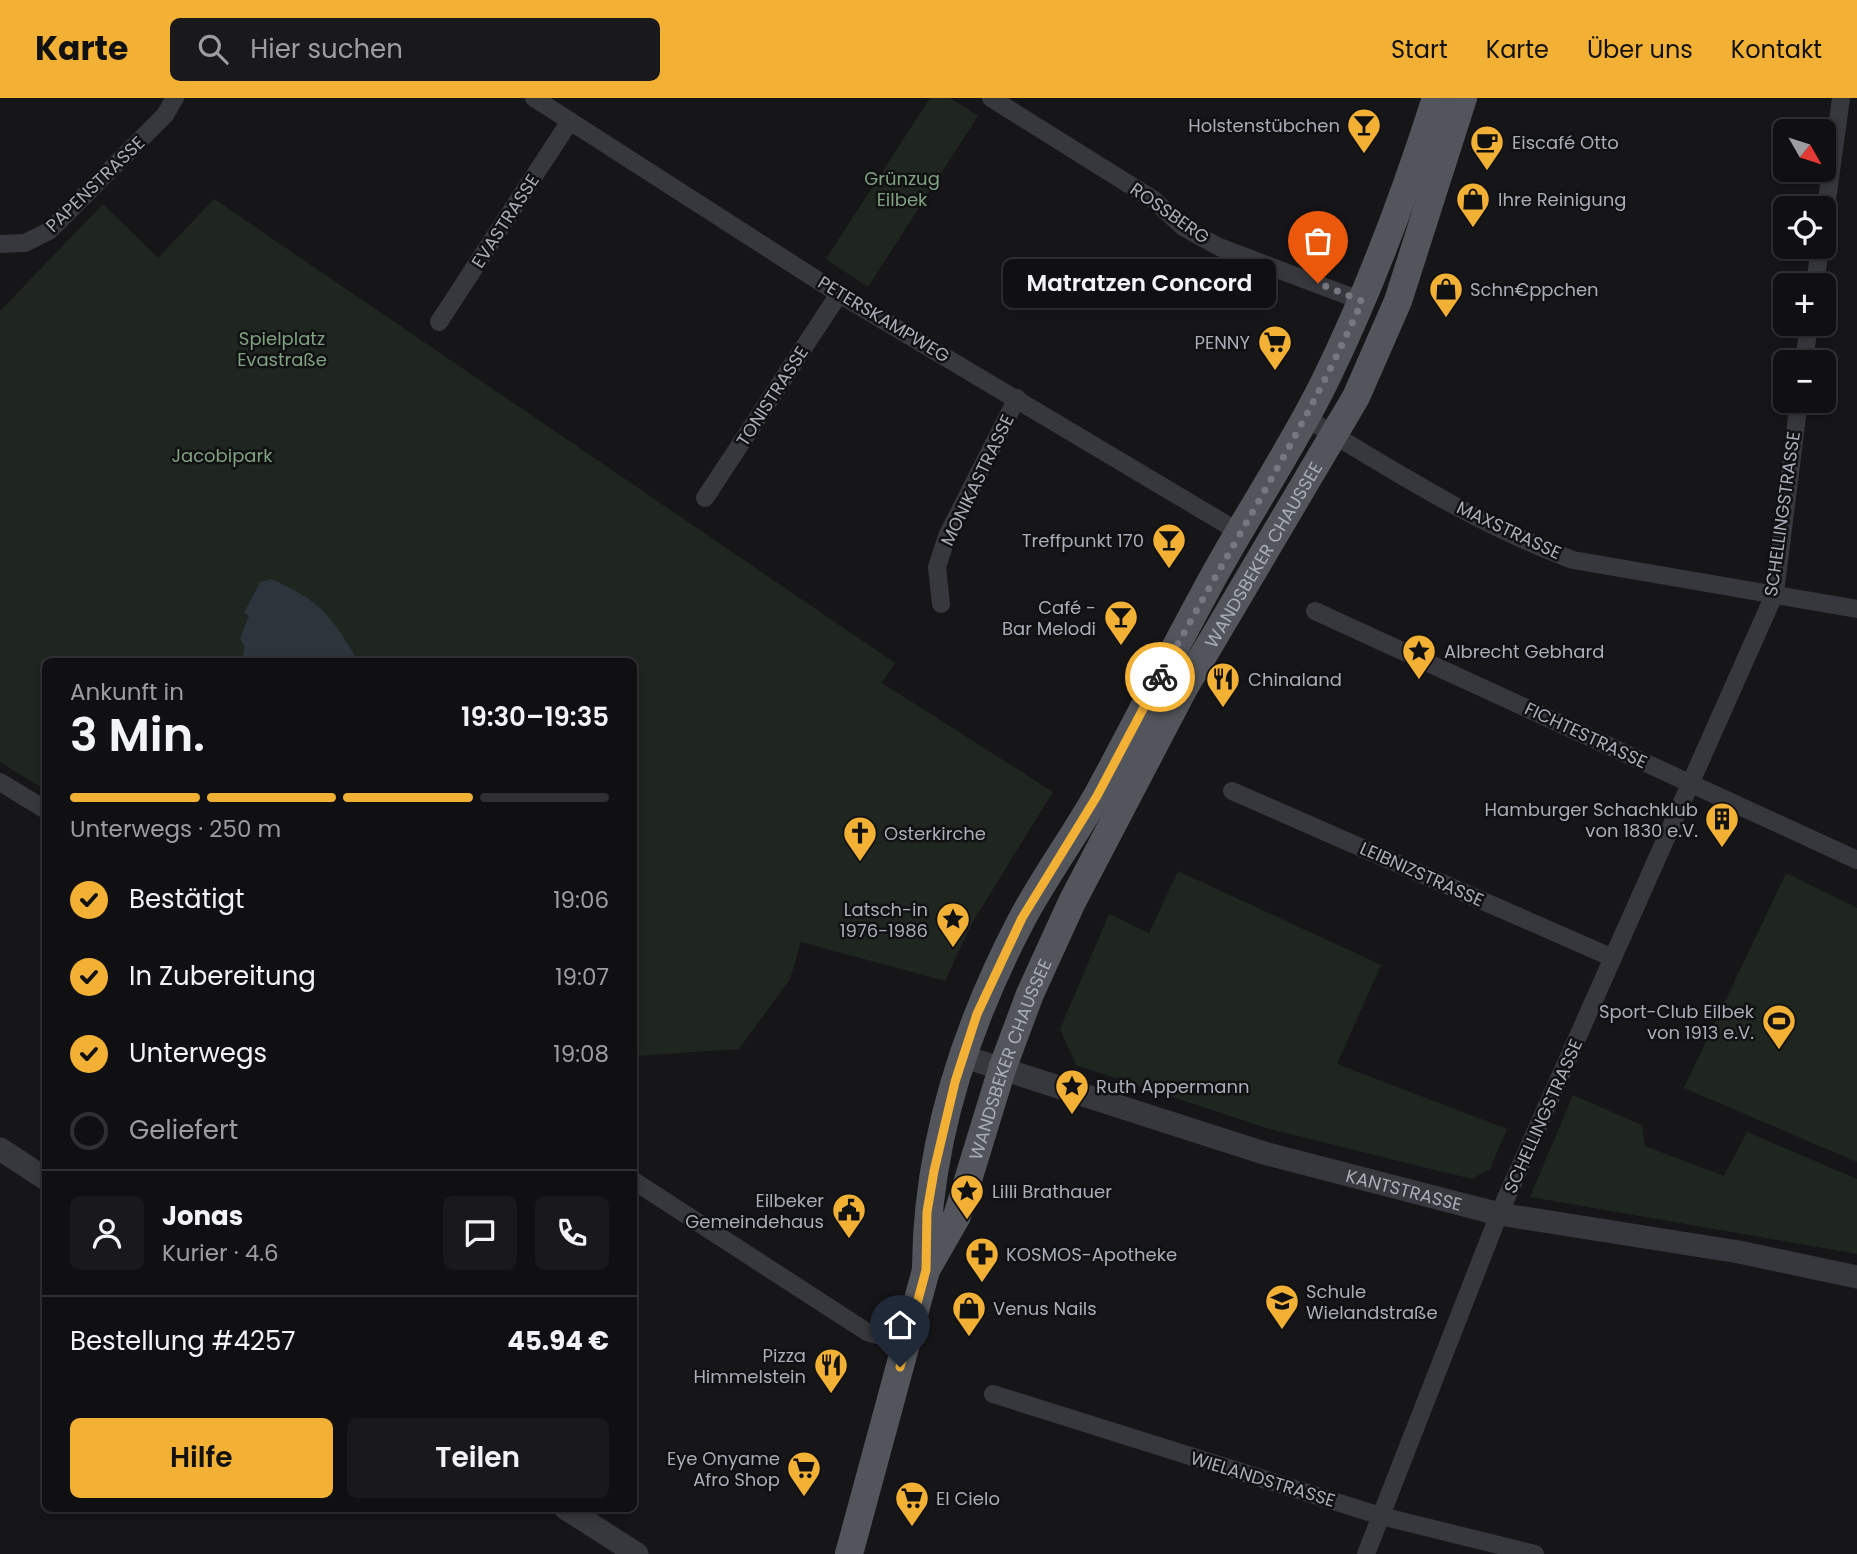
<!DOCTYPE html>
<html lang="de">
<head>
<meta charset="utf-8">
<style>
  :root { --surface:#101012; --page:#19191b; --text:#f1f3f6; --muted:#9c9d9f; --line:#303032; --accent:#f2b134 }
  body { margin:0; font-family:Poppins,sans-serif; background:var(--page); color:var(--text); height:100vh; display:flex; flex-direction:column; font-size:26px; white-space:nowrap }
  * { box-sizing:border-box; margin:0 }
  p { font-size:23px; color:var(--muted) }
  .icon { flex:none; width:38px; height:38px; fill:none; stroke:currentColor; stroke-width:2; stroke-linecap:round; stroke-linejoin:round }
  .map { position:relative; flex:1; overflow:hidden }
  .sheet { position:absolute; left:42px; top:560px; width:595px; height:854px; display:flex; flex-direction:column; background:var(--surface); border-radius:10px; box-shadow:0 4px 10px #0003,0 0 0 2px var(--line) }
  .sheet>* { flex:none }
  .needle { width:46px; rotate:129deg }
  .buttons { position:absolute; left:1773px; top:21px; display:grid; gap:14px }
  .buttons a { display:grid; place-items:center; width:63px; height:63px; border-radius:10px; background:var(--surface); box-shadow:0 4px 10px #0003,0 0 0 2px var(--line); font-size:35px }
  .pin { position:absolute; display:grid; place-items:center; width:60px; height:60px; color:#fff; margin:-72px -30px; border-radius:50% 50% 50% 0; rotate:-45deg; box-shadow:0 0 7px #0007 }
  .pin .icon { rotate:45deg }
  .courier { position:absolute; display:grid; place-items:center; width:70px; height:70px; margin:-35px; border:5px solid #f2b134; border-radius:50%; background:#fff; color:#222; box-shadow:0 2px 9px #0007 }
  .bubble { position:absolute; height:49px; border-radius:10px; background:var(--surface); box-shadow:0 4px 10px #0003,0 0 0 2px var(--line); font-size:23px; font-weight:600; line-height:49px; text-align:center }
  .headline em { font-style:normal; font-weight:600 }
  .headline div { display:flex; flex-direction:column-reverse }
  .headline { display:flex; align-items:center; justify-content:space-between; height:119px; padding:0 28px }
  h1 { font-size:46px; font-weight:600; line-height:52px }
  .bar { display:grid; grid-template-columns:repeat(4,1fr); gap:10px 7px; align-content:center; height:84px; padding:0 28px }
  .bar i { height:9px; border-radius:5px; background:var(--line) }
  .bar .selected { background:var(--accent) }
  .bar p { grid-column:span 4 }
  .line { display:flex; align-items:center; gap:18px; padding:0 28px; border-top:2px solid var(--line) }
  .line div { flex:1 }
  .round { display:grid; place-items:center; flex:none; width:74px; height:74px; border-radius:10px; background:var(--page) }
  ol { padding:0 28px; list-style:none }
  li { display:flex; align-items:center; gap:21px; height:77px }
  li p { margin-inline-start:auto }
  li .icon { padding:7px; border-radius:50%; background:var(--accent); color:#111; stroke-width:4 }
  li:last-child { color:var(--muted) }
  li i { width:38px; height:38px; border:4px solid var(--line); border-radius:50% }
  .primary-button { display:flex; gap:14px; margin-top:auto; padding:14px 28px }
  .primary-button a { flex:1; height:80px; border-radius:10px; background:var(--accent); color:#111; font-size:28px; font-weight:600; line-height:80px; text-align:center }
  .primary-button a+a { background:var(--page); color:var(--text) }
  header { display:flex; align-items:center; gap:42px; box-sizing:border-box; height:98px; padding:0 35px; background:var(--accent); color:#111 }
  header strong { font-size:33px }
  nav { display:flex; gap:38px; margin-inline-start:auto; font-size:24px }
  .search { width:490px; height:63px; background:var(--page); display:flex; align-items:center; gap:18px; box-sizing:border-box; padding:0 24px; border-radius:10px; color:var(--muted); font-size:26px }
  .map>svg:first-child { display:block }
  .green { fill:#1e261f }
  .water { fill:#2c353c }
  .lines { fill:none; stroke-linecap:round; stroke-linejoin:round }
  .minor { stroke:#37383d; stroke-width:18 }
  .tertiary { stroke:#37383d; stroke-width:23 }
  .primary { stroke:#53555c; stroke-width:28 }
  .done { stroke:#757880; stroke-width:7; stroke-dasharray:0 12.6 }
  .route { stroke:#f2b134; stroke-width:9 }
  .labels { text-anchor:middle; dominant-baseline:central; stroke-width:5; stroke-linejoin:round; paint-order:stroke }
  .poi-label { font-size:18px; fill:#a8adb8; stroke:#111113; text-anchor:start }
  .park-label { font-size:18px; fill:#7fa381; stroke:#111113 }
  .street-label { font-size:18px; fill:#a8adb8; stroke:#111113 }
</style>
</head>
<body>
<header>
<strong>Karte</strong>
<div class="search"><svg class="icon" aria-label="search" viewBox="0 0 24 24"><circle cx="10" cy="10" r="6"/><path d="M15 15l6 6"/></svg>Hier suchen</div>
<nav><a>Start</a><a>Karte</a><a>Über uns</a><a>Kontakt</a></nav>
</header>
<div class="map">
<svg width="1857" height="1456" viewBox="0 0 1857 1456">
  <rect width="100%" height="100%" fill="#161618"/>
  <!-- green -->
  <g class="green">
    <path d="M930,0h20l28,18 -110,171 -42,-28z"/>
    <path d="M214,101l681,464 -13,20 171,109 -81,131 -27,58 -144,-39 -11,37 -51,70 -105,7v-394h-588l-1,128 -45,-28v-451l103,-107 55,54z"/>
    <path d="M1178,773l203,94 -44,99 170,65 -17,40 -18,10 -203,-50 -193,-64 -16,-36 49,-115 40,19z"/>
    <path d="M1786,775l71,35v254l-173,-74z"/>
    <path d="M1573,997l69,30 3,21 79,30 23,-44 110,47v75l-327,-57z"/>
  </g>
  <!-- water -->
  <path class="water" d="M271,481c50,22 60,36 87,82h-117l4,-14 -5,-8 9,-23 -5,-3 16,-31z"/>
  <g class="lines">
    <!-- minor -->
    <g class="minor">
      <path d="M534,0l305,196 400,238"/>
      <path d="M991,0l163,102 29,27 36,20 143,54"/>
      <path d="M1824,124l17,-124"/>
      <path d="M0,146l25,-1 24,-12 116,-116 10,-17"/>
      <path d="M1815,187l5,-38"/>
      <path d="M439,224l131,-201"/>
      <path d="M1804,264l5,-38"/>
      <path d="M1306,320c86,52 172,107 267,142l284,49"/>
      <path d="M705,400l134,-204"/>
      <path d="M941,506l-4,-37 10,-31 70,-138"/>
      <path d="M1315,513l542,249"/>
      <path d="M0,684l46,28"/>
      <path d="M1232,693l381,167"/>
      <path d="M634,1083l233,151 40,11"/>
      <path d="M993,1296l388,122 154,38"/>
      <path d="M1366,1456l133,-340 276,-621 24,-192"/>
    </g>
    <!-- tertiary -->
    <g class="tertiary">
      <path id="s1" d="M962,958l302,97 235,61 240,38 118,25"/>
      <path d="M0,1051l46,30"/>
      <path d="M565,1410l72,46"/>
    </g>
    <!-- primary -->
    <g class="primary">
      <path d="M926,1169c1,-121 39,-239 95,-346 23,-44 53,-84 77,-127 36,-66 70,-134 106,-200 38,-72 85,-140 121,-213 45,-92 80,-186 111,-283"/>
      <path id="s2" d="M849,1456l77,-284 31,-54 45,-147 28,-75 42,-92 112,-214 172,-291 42,-96 65,-203"/>
    </g>
  </g>
  <g class="lines">
    <!-- done -->
    <path class="done" d="M1160,579c67,-126 145,-246 202,-376l-44,-18"/>
    <!-- route -->
    <path class="route" d="M900,1269l26,-97 1,-58 7,-41 21,-89 22,-68 45,-96 75,-122 63,-119"/>
  </g>
  <!-- icons -->
  <defs>
    <g id="bar-pin" transform="scale(1.75)"><path d="M0 17L-7.5 6A9.5 9.5 0 1 1 7.5 6Z" fill="#f2b134" stroke="#111113"/><path d="M-6-5H6L.8 .8V4.5H3.5V6h-7V4.5H-.8V.8Z" fill="#111"/></g>
    <g id="cafe-pin" transform="scale(1.75)"><path d="M0 17L-7.5 6A9.5 9.5 0 1 1 7.5 6Z" fill="#f2b134" stroke="#111113"/><path d="M-5.5-4.5H6V0H3Q3 3.5 0 3.5H-2.5Q-5.5 3.5-5.5 0ZM3-3.2v2h1.7v-2ZM-6 4.5H4V6H-6Z" fill="#111"/></g>
    <g id="shop-pin" transform="scale(1.75)"><path d="M0 17L-7.5 6A9.5 9.5 0 1 1 7.5 6Z" fill="#f2b134" stroke="#111113"/><path d="M-5-2.5h2.3a2.7 3.5 0 0 1 5.4 0H5L5.5 6h-11ZM-1.5-2.5h3a1.5 2.3 0 0 0-3 0Z" fill="#111"/></g>
    <g id="supermarket-pin" transform="scale(1.75)"><path d="M0 17L-7.5 6A9.5 9.5 0 1 1 7.5 6Z" fill="#f2b134" stroke="#111113"/><path d="M-6-5.5h2.5l.6 2H6L4.5 2H-2.5L-4.4-4H-6ZM-1.5 3.2a1.3 1.3 0 1 0 .1 0ZM3 3.2a1.3 1.3 0 1 0 .1 0Z" fill="#111"/></g>
    <g id="sight-pin" transform="scale(1.75)"><path d="M0 17L-7.5 6A9.5 9.5 0 1 1 7.5 6Z" fill="#f2b134" stroke="#111113"/><path d="M0-6L1.8-2.2L6-1.7L2.9 1.2L3.7 5.4L0 3.3L-3.7 5.4L-2.9 1.2L-6-1.7L-1.8-2.2Z" fill="#111"/></g>
    <g id="restaurant-pin" transform="scale(1.75)"><path d="M0 17L-7.5 6A9.5 9.5 0 1 1 7.5 6Z" fill="#f2b134" stroke="#111113"/><path d="M-5-6h1v4h1v-4h1v4h1v-4h1v5L-1.5 .5V6h-2V.5L-5-1ZM5-6V6H3V1.5H1.5Q1.5-4 5-6Z" fill="#111"/></g>
    <g id="building-pin" transform="scale(1.75)"><path d="M0 17L-7.5 6A9.5 9.5 0 1 1 7.5 6Z" fill="#f2b134" stroke="#111113"/><path d="M-4-6H4V6H1V3H-1V6H-4ZM-2.5-4.3h1.7v1.8h-1.7ZM.8-4.3h1.7v1.8H.8ZM-2.5-1h1.7V.8h-1.7ZM.8-1h1.7V.8H.8Z" fill="#111"/></g>
    <g id="church-pin" transform="scale(1.75)"><path d="M0 17L-7.5 6A9.5 9.5 0 1 1 7.5 6Z" fill="#f2b134" stroke="#111113"/><path d="M-1.2-6h2.4v3.5h3.3v2.4h-3.3V6h-2.4V-.1h-3.3v-2.4h3.3Z" fill="#111"/></g>
    <g id="stadium-pin" transform="scale(1.75)"><path d="M0 17L-7.5 6A9.5 9.5 0 1 1 7.5 6Z" fill="#f2b134" stroke="#111113"/><path d="M0-5a6.5 5 0 1 0 0 10a6.5 5 0 1 0 0-10ZM-3.5-1.8h7v3.6h-7Z" fill="#111"/></g>
    <g id="civic-pin" transform="scale(1.75)"><path d="M0 17L-7.5 6A9.5 9.5 0 1 1 7.5 6Z" fill="#f2b134" stroke="#111113"/><path d="M-.6-6.5H3V-4.5H.6V-3L4-1V1h2V6H-6V1h2V-1L-.6-3ZM-1.2 2.5V6h2.4V2.5Z" fill="#111"/></g>
    <g id="pharmacy-pin" transform="scale(1.75)"><path d="M0 17L-7.5 6A9.5 9.5 0 1 1 7.5 6Z" fill="#f2b134" stroke="#111113"/><path d="M-2-6h4v4h4v4h-4v4h-4v-4h-4v-4h4Z" fill="#111"/></g>
    <g id="school-pin" transform="scale(1.75)"><path d="M0 17L-7.5 6A9.5 9.5 0 1 1 7.5 6Z" fill="#f2b134" stroke="#111113"/><path d="M0-5L7-2L0 1L-7-2ZM-4 1L0 2.5L4 1V4Q0 6-4 4Z" fill="#111"/></g>
  </defs>
  <g fill-rule="evenodd">
    <use href="#bar-pin" x="1364" y="27"/>
    <use href="#cafe-pin" x="1487" y="44"/>
    <use href="#shop-pin" x="1473" y="101"/>
    <use href="#shop-pin" x="1446" y="191"/>
    <use href="#supermarket-pin" x="1275" y="244"/>
    <use href="#bar-pin" x="1169" y="442"/>
    <use href="#bar-pin" x="1121" y="519"/>
    <use href="#sight-pin" x="1419" y="553"/>
    <use href="#restaurant-pin" x="1223" y="581"/>
    <use href="#building-pin" x="1722" y="721"/>
    <use href="#church-pin" x="860" y="735"/>
    <use href="#sight-pin" x="953" y="821"/>
    <use href="#stadium-pin" x="1779" y="923"/>
    <use href="#sight-pin" x="1072" y="988"/>
    <use href="#sight-pin" x="967" y="1093"/>
    <use href="#civic-pin" x="849" y="1112"/>
    <use href="#pharmacy-pin" x="982" y="1156"/>
    <use href="#school-pin" x="1282" y="1203"/>
    <use href="#shop-pin" x="969" y="1210"/>
    <use href="#restaurant-pin" x="831" y="1267"/>
    <use href="#supermarket-pin" x="804" y="1370"/>
    <use href="#supermarket-pin" x="912" y="1400"/>
  </g>
  <g class="labels">
    <!-- poi labels -->
    <g class="poi-label">
      <text x="1340" y="27" text-anchor="end">Holstenstübchen</text>
      <text x="1512" y="44">Eiscafé Otto</text>
      <text x="1498" y="101">Ihre Reinigung</text>
      <text x="1470" y="191">Schn€ppchen</text>
      <text x="1250" y="244" text-anchor="end">PENNY</text>
      <text x="1144" y="442" text-anchor="end">Treffpunkt 170</text>
      <text x="1096" y="509" text-anchor="end">Café -<tspan x="1096" dy="21">Bar Melodi</tspan></text>
      <text x="1444" y="553">Albrecht Gebhard</text>
      <text x="1248" y="581">Chinaland</text>
      <text x="1698" y="711" text-anchor="end">Hamburger Schachklub<tspan x="1698" dy="21">von 1830 e.V.</tspan></text>
      <text x="884" y="735">Osterkirche</text>
      <text x="928" y="811" text-anchor="end">Latsch-in<tspan x="928" dy="21">1976-1986</tspan></text>
      <text x="1754" y="913" text-anchor="end">Sport-Club Eilbek<tspan x="1754" dy="21">von 1913 e.V.</tspan></text>
      <text x="1096" y="988">Ruth Appermann</text>
      <text x="992" y="1093">Lilli Brathauer</text>
      <text x="824" y="1102" text-anchor="end">Eilbeker<tspan x="824" dy="21">Gemeindehaus</tspan></text>
      <text x="1006" y="1156">KOSMOS-Apotheke</text>
      <text x="1306" y="1193">Schule<tspan x="1306" dy="21">Wielandstraße</tspan></text>
      <text x="993" y="1210">Venus Nails</text>
      <text x="806" y="1257" text-anchor="end">Pizza<tspan x="806" dy="21">Himmelstein</tspan></text>
      <text x="780" y="1360" text-anchor="end">Eye Onyame<tspan x="780" dy="21">Afro Shop</tspan></text>
      <text x="936" y="1400">El Cielo</text>
    </g>
    <!-- park labels -->
    <g class="park-label">
      <text x="902" y="80">Grünzug<tspan x="902" dy="21">Eilbek</tspan></text>
      <text x="282" y="240">Spielplatz<tspan x="282" dy="21">Evastraße</tspan></text>
      <text x="222" y="357">Jacobipark</text>
    </g>
    <!-- street labels -->
    <g class="street-label">
      <text transform="translate(95 86) rotate(-44)">PAPENSTRASSE</text>
      <text transform="translate(1170 115) rotate(35)">ROSSBERG</text>
      <text transform="translate(505 123) rotate(-57)">EVASTRASSE</text>
      <text transform="translate(884 221) rotate(31)">PETERSKAMPWEG</text>
      <text transform="translate(772 298) rotate(-57)">TONISTRASSE</text>
      <text transform="translate(977 382) rotate(-64)">MONIKASTRASSE</text>
      <text transform="translate(1782 416) rotate(-82)">SCHELLINGSTRASSE</text>
      <text transform="translate(1509 432) rotate(25)">MAXSTRASSE</text>
      <text stroke="none"><textPath href="#s2" startOffset="1088">WANDSBEKER CHAUSSEE</textPath></text>
      <text transform="translate(1586 637) rotate(25)">FICHTESTRASSE</text>
      <text transform="translate(1422 776) rotate(24)">LEIBNIZSTRASSE</text>
      <text stroke="none"><textPath href="#s2" startOffset="522">WANDSBEKER CHAUSSEE</textPath></text>
      <text transform="translate(1543 1018) rotate(-66)">SCHELLINGSTRASSE</text>
      <text stroke="none"><textPath href="#s1" startOffset="462">KANTSTRASSE</textPath></text>
      <text transform="translate(1263 1381) rotate(17)">WIELANDSTRASSE</text>
    </g>
  </g>
</svg>
<div class="buttons">
<a><svg class="needle" viewBox="-14 -14 28 28"><path d="M0-13l5 13h-10z" fill="#e53935"/><path d="M0 13l5-13h-10z" fill="#9c9d9f"/></svg></a>
<a><svg class="icon" aria-label="locate" viewBox="0 0 24 24"><circle cx="12" cy="12" r="6"/><path d="M12 2v4M12 18v4M2 12h4M18 12h4"/></svg></a>
<a>+</a>
<a>−</a>
</div>
<div class="pin" style="left:1318px;top:185px;background:#ea580c"><svg class="icon" aria-label="bag" viewBox="0 0 24 24"><path d="M5 8h14l-1 12H6zM9 8a3 3 0 0 1 6 0"/></svg></div>
<div class="pin" style="left:900px;top:1269px;background:#1f2937"><svg class="icon" aria-label="home" viewBox="0 0 24 24"><path d="M3 11l9-7 9 7M6 9v11h12V9"/></svg></div>
<div class="courier" style="left:1160px;top:579px"><svg class="icon" aria-label="bike" viewBox="0 0 24 24"><circle cx="6" cy="16" r="4"/><circle cx="18" cy="16" r="4"/><path d="M6 16l4-8h5l3 8M10 8l3 8H6M13 5h3"/></svg></div>
<div class="bubble" style="left:1003px;top:161px;width:273px">Matratzen Concord</div>
<section class="sheet">
<div class="headline"><div><h1>3 Min.</h1><p>Ankunft in</p></div><em>19:30–19:35</em></div>
<div class="bar"><i class="selected"></i><i class="selected"></i><i class="selected"></i><i></i><p>Unterwegs · 250 m</p></div>
<ol>
<li><svg class="icon" aria-label="check" viewBox="0 0 24 24"><path d="M5 12l5 5 9-10"/></svg>Bestätigt<p>19:06</p></li>
<li><svg class="icon" aria-label="check" viewBox="0 0 24 24"><path d="M5 12l5 5 9-10"/></svg>In Zubereitung<p>19:07</p></li>
<li><svg class="icon" aria-label="check" viewBox="0 0 24 24"><path d="M5 12l5 5 9-10"/></svg>Unterwegs<p>19:08</p></li>
<li><i></i>Geliefert</li>
</ol>
<div class="line" style="height:126px"><a class="round"><svg class="icon" aria-label="person" viewBox="0 0 24 24"><circle cx="12" cy="8" r="4"/><path d="M4 21q1-7 8-7t8 7"/></svg></a><div><b>Jonas</b><p>Kurier · 4.6</p></div><a class="round"><svg class="icon" aria-label="chat" viewBox="0 0 24 24"><path d="M4 5h16v11H9l-5 4z"/></svg></a><a class="round"><svg class="icon" aria-label="phone" viewBox="0 0 24 24"><path d="M5 4h4l2 5-3 2q2 4 5 5l2-3 5 2v4C11 20 4 13 5 4z"/></svg></a></div>
<div class="line" style="height:91px"><div>Bestellung #4257</div><b>45.94 €</b></div>
<div class="primary-button"><a>Hilfe</a><a>Teilen</a></div>
</section>
</div>
</body>
</html>
